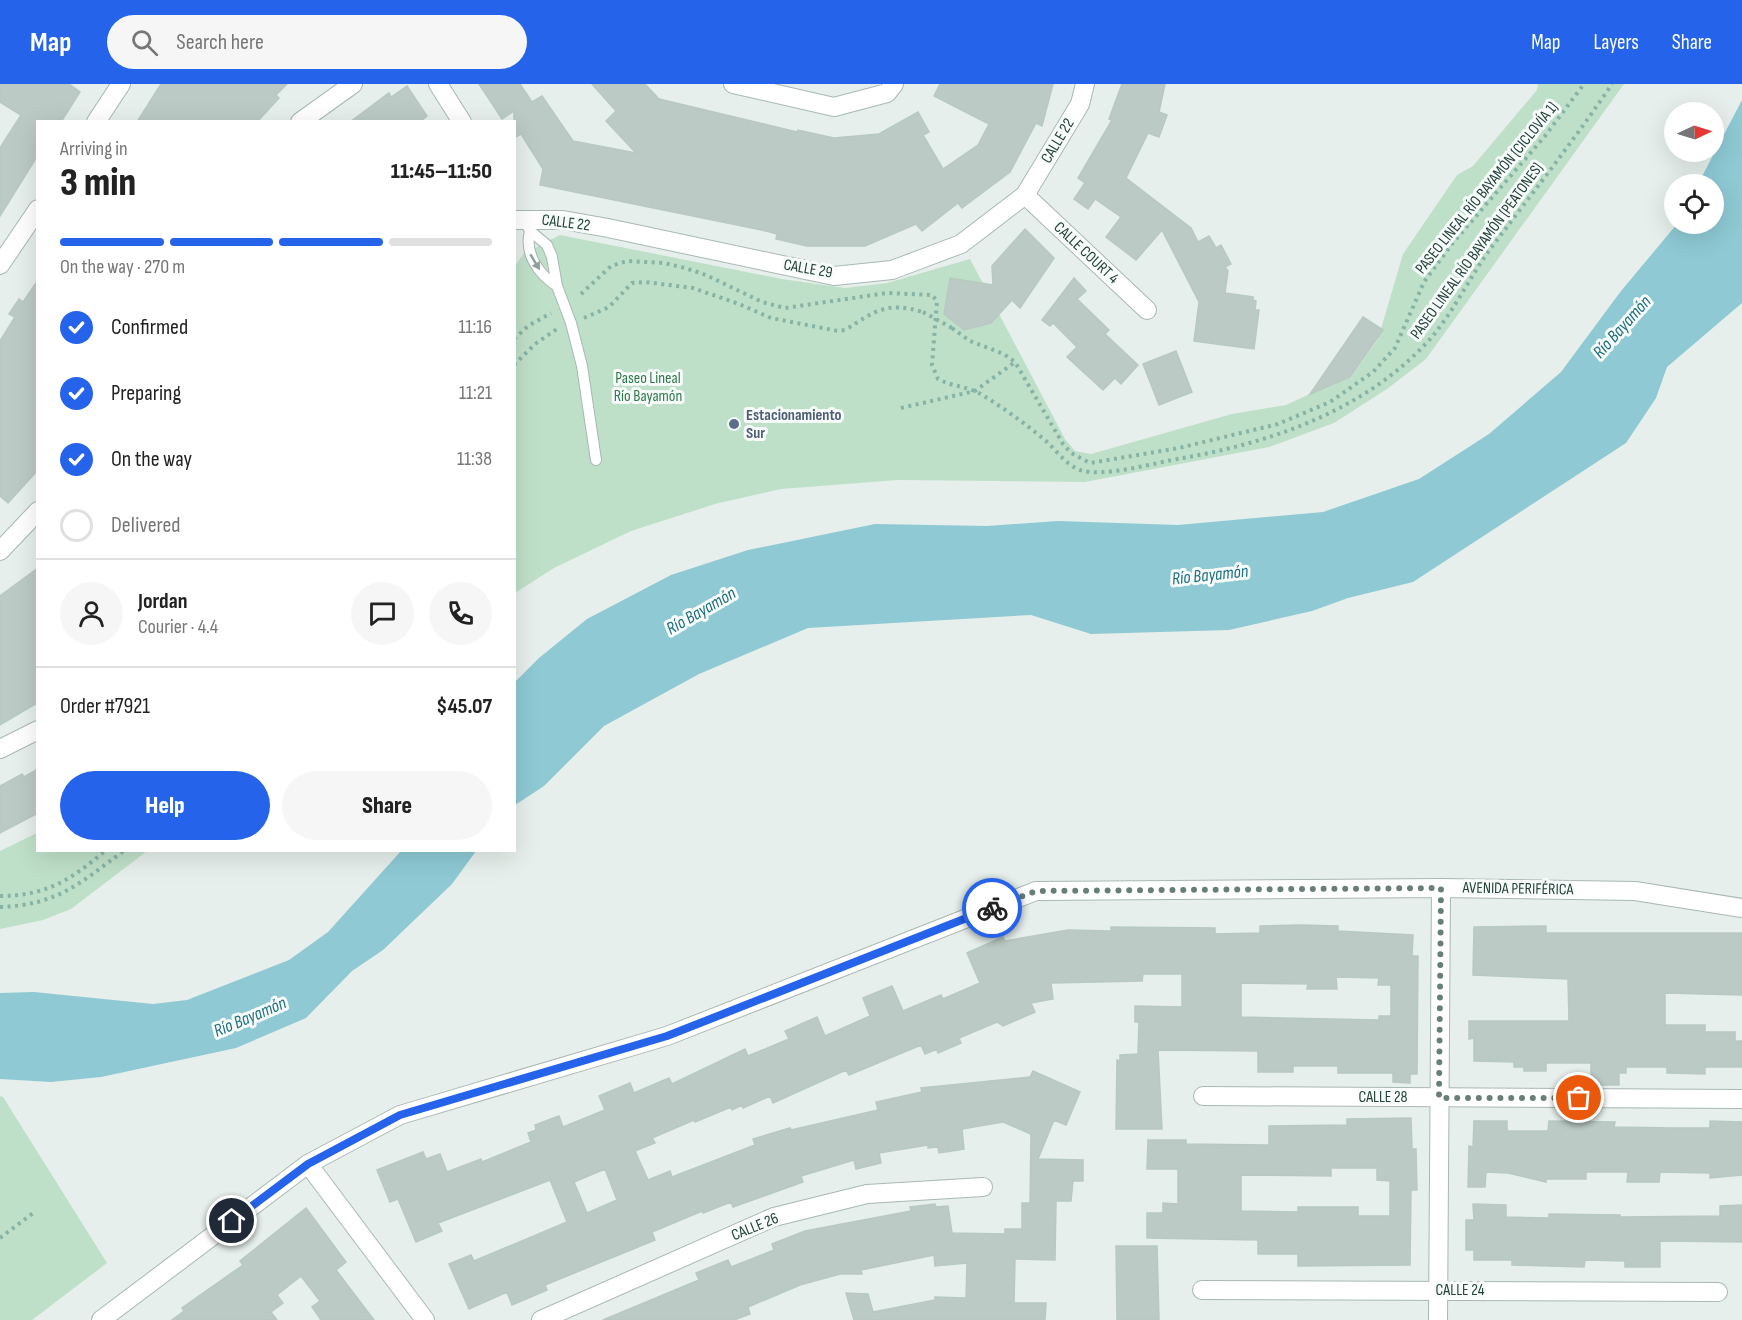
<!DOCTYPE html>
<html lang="en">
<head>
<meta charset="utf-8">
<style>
  :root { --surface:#fff; --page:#f6f6f6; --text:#222; --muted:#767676; --line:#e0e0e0; --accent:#2563eb }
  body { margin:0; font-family:"Sofia Sans Condensed",sans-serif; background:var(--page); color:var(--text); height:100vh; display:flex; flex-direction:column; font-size:22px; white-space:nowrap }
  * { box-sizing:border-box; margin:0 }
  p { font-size:20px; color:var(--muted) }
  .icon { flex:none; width:33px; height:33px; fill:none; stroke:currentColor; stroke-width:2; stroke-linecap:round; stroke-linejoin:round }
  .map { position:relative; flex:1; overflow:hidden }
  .drawer { position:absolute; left:36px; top:36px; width:480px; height:732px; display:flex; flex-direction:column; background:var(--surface); border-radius:0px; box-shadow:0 6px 24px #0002 }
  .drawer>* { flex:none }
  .needle { width:39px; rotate:86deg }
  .fabs { position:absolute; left:1664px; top:18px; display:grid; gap:12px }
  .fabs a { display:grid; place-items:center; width:60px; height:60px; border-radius:50%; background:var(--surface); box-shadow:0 6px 24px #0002; font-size:30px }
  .pin { position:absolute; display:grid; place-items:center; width:51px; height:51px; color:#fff; margin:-26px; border:3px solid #fff; border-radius:50%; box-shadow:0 2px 6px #0007 }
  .courier { position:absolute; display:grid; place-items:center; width:60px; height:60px; margin:-30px; border:4px solid #2563eb; border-radius:50%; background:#fff; color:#222; box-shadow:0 2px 8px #0007 }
  .head em { font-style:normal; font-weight:800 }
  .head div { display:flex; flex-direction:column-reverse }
  .head { display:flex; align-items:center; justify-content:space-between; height:102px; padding:0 24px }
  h1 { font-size:39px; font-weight:800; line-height:45px }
  .bar { display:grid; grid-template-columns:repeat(4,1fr); gap:9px 6px; align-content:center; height:72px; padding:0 24px }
  .bar i { height:8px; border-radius:4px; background:var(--line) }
  .bar .current { background:var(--accent) }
  .bar p { grid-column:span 4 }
  .line { display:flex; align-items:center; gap:15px; padding:0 24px; border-top:2px solid var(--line) }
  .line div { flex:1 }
  .round { display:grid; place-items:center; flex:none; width:63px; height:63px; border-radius:32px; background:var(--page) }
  ol { padding:0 24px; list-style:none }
  li { display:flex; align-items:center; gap:18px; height:66px }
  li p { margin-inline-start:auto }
  li .icon { padding:6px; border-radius:50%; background:var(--accent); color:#fff; stroke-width:4 }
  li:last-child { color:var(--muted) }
  li i { width:33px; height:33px; border:3px solid var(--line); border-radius:50% }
  .primary-button { display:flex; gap:12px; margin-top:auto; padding:12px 24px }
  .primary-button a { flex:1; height:69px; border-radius:36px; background:var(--accent); color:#fff; font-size:24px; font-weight:800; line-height:69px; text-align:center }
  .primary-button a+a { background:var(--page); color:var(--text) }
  header { display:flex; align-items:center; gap:36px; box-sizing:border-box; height:84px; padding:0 30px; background:var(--accent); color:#fff }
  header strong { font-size:28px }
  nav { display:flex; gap:33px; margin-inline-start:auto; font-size:21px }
  .search { width:420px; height:54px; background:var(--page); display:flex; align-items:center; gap:15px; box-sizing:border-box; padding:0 21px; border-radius:33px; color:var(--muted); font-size:22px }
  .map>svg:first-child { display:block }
  .green { fill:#bfe0c8 }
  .water { fill:#8ec9d4 }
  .building { fill:#bbcac4; stroke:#b8c9c2; stroke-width:1.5; fill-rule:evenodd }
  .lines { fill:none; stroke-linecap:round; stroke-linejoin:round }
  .lane-casing { stroke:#a8b8b2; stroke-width:12 }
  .street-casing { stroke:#a8b8b2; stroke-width:20 }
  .path { stroke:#86b3a5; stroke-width:4; stroke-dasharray:3 4.5; stroke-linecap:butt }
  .lane { stroke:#fff; stroke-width:10 }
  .street { stroke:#fff; stroke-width:18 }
  .path-bridge { stroke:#86b3a5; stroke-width:4; stroke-dasharray:3 4.5; stroke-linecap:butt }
  .oneway { fill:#92a09c }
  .done { stroke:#687f78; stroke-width:6; stroke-dasharray:0 10.8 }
  .route { stroke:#2563eb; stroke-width:8 }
  .service-dot { fill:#5c6f8a; stroke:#f7fbf9; stroke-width:2 }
  .labels { text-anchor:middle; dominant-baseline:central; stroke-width:6; stroke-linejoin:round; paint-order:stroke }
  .street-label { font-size:16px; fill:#24423a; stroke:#f7fbf9 }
  .park-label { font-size:16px; fill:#2d7a4b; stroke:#f7fbf9 }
  .service-label { font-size:16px; font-weight:bold; fill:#4e5e75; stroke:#f7fbf9; text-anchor:start }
  .water-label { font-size:18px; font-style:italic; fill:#1c6f80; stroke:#f7fbf9 }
</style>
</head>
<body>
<header>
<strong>Map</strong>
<div class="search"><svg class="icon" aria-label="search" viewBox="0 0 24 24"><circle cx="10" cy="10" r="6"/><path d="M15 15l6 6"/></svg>Search here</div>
<nav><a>Map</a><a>Layers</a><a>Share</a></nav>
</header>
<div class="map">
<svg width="1742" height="1236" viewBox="0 0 1742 1236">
  <rect width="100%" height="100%" fill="#e6efeb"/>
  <!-- green -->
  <g class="green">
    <path d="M1538,0h86l-198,275 -39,30 -53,34 -65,24 -184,35 -187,-2 -117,9 -66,15 -84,27 -77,37 -39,25v-327l8,-12 37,-19 222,44 63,9 42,-5 83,-24 95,180 10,12 16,3 141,-40 54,-9 67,-31 25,-35 25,-85 54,-79 16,-9 64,-76z"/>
    <path d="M37,749l1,17 109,1 -76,58 -28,11 -43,9v-78z"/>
    <path d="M0,1012l3,1 104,166 -75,57h-32z"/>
  </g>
  <!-- water -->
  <g class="water">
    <path d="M1742,16v203l-75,64 -11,31 -30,45 -213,139 -65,16 -36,13 -83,19 -138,4 -60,-19 -223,13 -109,46 -95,52 -60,60 -29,19v-123l24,-24 48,-39 84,-44 77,-25 127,-26 112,2 71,-5 120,4 145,-13 96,-33 70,-45 72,-62 60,-81 56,-67h36v-40h-15z"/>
    <path d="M401,767h75l-24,33 -69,66 -31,21 -46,47 -70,30 -135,29 -50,5 -51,-3v-86l34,-1 119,12 34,-4 102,-40 39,-28z"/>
  </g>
  <!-- building -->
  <g class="building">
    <path d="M0,0h69l11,8 -19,30h-23v33l-38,61v-68l21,-33 -21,-13z"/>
    <path d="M161,0h126l-11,11 3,3 -22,24h-120z"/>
    <path d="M479,0h41l12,18 10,-6 31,45 63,12 -30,-32 10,-10 -24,-27h53l14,15 138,33 1,-2 36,8 45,-4 39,-22 11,20 -6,3 20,34 35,-24 11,-21 -55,-28 6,-12h113l-11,42 -6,-3 -26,49 -48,36 -4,-5 -36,28 -6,-7 -51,22h-58l-31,-7 1,-5 -11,-3 -226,-46 3,-16 -22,-35 -7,4v-27l-12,8z"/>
    <path d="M1122,0h43l-6,28 8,3 -8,22 -11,-4 -22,45 65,50 7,14 11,-6 7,12 5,-3 10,19 -6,3 3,4 -3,22 28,4v3l3,1 -1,9h4l-5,39 -60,-8 5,-39 -37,-72 -26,30 -30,-23 15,-20 -26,-18 -7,10 -14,-10 11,-16 -7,-5 34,-58 -3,-1z"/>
    <path d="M407,2l20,30 -8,6h-69l39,-29 2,4z"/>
    <path d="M1025,145l29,29 -34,50 -8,-8 -21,23 -27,7 -20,-16 6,-36 43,7 -1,-19z"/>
    <path d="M1074,194l12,13 -9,8 32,31 -4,4 33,31 -17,19 -6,-6 -12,12 -36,-33 10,-10 -24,-24 -3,3 -8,-6z"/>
    <path d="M38,196v190l-30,33 -8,-7v-155l15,-24 -6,-3 10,-15 4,3z"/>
    <path d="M1363,233l20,13 -33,47 -40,17z"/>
    <path d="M1176,267l16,41 -33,13 -16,-41z"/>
    <path d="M38,484l-1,135 -37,22v-129z"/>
    <path d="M38,685v44l-38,20v-47l22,-12 2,3z"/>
    <path d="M1300,841l38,1v5l75,4 -1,21h6l-1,118h-7v9l-17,-1v-9h-55v-7h-45v6h-35v-21l-100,-1 4,79h-46l1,-69 3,1v-6l18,-1 1,-32h-4v-16l47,1v-33h-39l-1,7 -91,2 2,16 -22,4 4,9 -32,14 -6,-4 -38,16 2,5 -23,10 -1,-4 -12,5 -4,-9 -72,30 -3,-5 -73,33 -3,-7 -27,12 -1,-3 -10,5 -1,-3 -36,15 -1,-2 -42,18 3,5 -20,8 13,29 22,-9 2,6 83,-32 -2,-6 37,-11 1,2 87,-20 -2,-8 46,-10 -1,-4 109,-11 3,-6 47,21 -14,33 -12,-5 -16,39 45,1v21h-10l-2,20h-15l-1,59 -40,-1 -1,44h32l-1,17h-191l-8,-27 22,1 5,18 62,-12v-3l31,1 1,-35 -32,3 -1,-11 -73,15 1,4h-22l-40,11 -52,22 2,7 -16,6h-131l96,-40 -3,-7 32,-13 3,7 43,-17 -2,-6 33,-13 106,-20 -1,-4 25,-3 1,3 12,-1 4,27 53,1v-5h17v-26h8l1,-69 -28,-12 -41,7 2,20 -25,4 -1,-6 -10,1v-3l-49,8 2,10 -25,6 -2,-9 -53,16 2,6 -70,25 -2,-5 -28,11 -1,-2 -50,21 3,8 -110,45 2,5 -35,15 -5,-13 -38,17 -20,-45 22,-9 3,6 93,-39 -17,-42 -112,43 4,8 -26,11 -18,-43 -8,3 -13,-32 46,-18 3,7 14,-5 7,18 34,-13 1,3 49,-20 -3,-9 8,-3 -1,-5 24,-9 4,11 42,-17 -6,-14 31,-13 4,10 35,-15 3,6 73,-35 3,7 41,-17 -4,-8 32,-14 8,19 45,-20 -7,-18 29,-12 11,25 38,-16 2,4 37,-16 -13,-30 36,-16 2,4 63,-11 43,1v-4l104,1v6l45,-1v-7zM1336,893l43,1 -1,7h13v31h-12v4l-138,-3v-34l67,1 -1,5h30zM605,1085l12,31 -30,13 -13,-31z"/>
    <path d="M1546,842v7h196v62l-77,-2v32h40v7h30v9h7v26h-37v7l-38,-1v-6h-41v6h-7v12h-28v-22h-45v8h-22v-4h-10v-5l-40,-1v-23l-5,1v-18h100l-1,-42 -95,-4 1,-48z"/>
    <path d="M1411,1034l1,31h4l1,41h-6l-1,75 -112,1v-12h-40v-14l-111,-2v-25h16v-10l15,1v-35h-31l1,-29h38v4l83,1v-19l78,-1v-6zM1331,1084h46v12l13,1v35h-32v-9h-60v5l-57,-1v-36l90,1z"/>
    <path d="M1474,1037h33v10h41l1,-10 66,1 -1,5 57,1h39v-7l32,1v53l-32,3v-5l-50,-1 -1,10h-32l1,-10h-42v7h-40v3l-38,-9 -22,-1 -1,15h-17l1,-41 4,1z"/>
    <path d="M1473,1120l33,1v12l43,1v-4l71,1v2l100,-1v-10l22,-1v37l-82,-1v26h-35v-6l-40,-1 -1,7 -72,-2v-5h-38v-10h-8v-30h8z"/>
    <path d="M306,1124l40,54 -10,8 38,50h-53l-9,-13 8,-6 -19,-25 -24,19 6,8 -12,9 6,8h-105l12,-9 -2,-3 61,-43 -3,-4z"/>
    <path d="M1116,1162h41l2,74h-42z"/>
  </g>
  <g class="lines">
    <!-- lane casing -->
    <g class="lane-casing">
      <g id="lane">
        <path d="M523,134l7,13 17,14 5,12 5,29 14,37 11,43 14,94"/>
        <path d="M530,147c-6,22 8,43 27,55"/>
      </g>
    </g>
    <!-- street casing -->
    <g class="street-casing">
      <g id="street">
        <path d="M438,0l24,38"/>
        <path d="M733,0l101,23 53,-14 7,-9"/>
        <path d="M96,38l25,-38"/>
        <path d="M300,38l53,-38"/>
        <path d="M1025,111l122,115"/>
        <path d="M514,136h49l45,8 226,48 58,-6 69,-26 64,-49 55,-91 5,-20"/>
        <path d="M0,181l38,-56"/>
        <path d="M0,467l38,-40"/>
        <path d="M0,665l38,-19"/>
        <path d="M1203,1012l539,3"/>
        <path d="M308,1080l117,156"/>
        <path d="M1202,1206l516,2"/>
        <path d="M101,1236l207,-156 92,-49 267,-79 369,-145 405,-3 194,3 107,17"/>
        <path d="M541,1236l233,-103 93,-23 116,-7"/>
        <path d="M1438,1236l3,-432"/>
      </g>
    </g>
    <!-- path -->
    <g class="path">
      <path d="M581,210l30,-28 16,-5 37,2 21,5 21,7 56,27 23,6 102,-15 45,2 5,6 -5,64 6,14c15,8 31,7 46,17 21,13 43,29 62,45 11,10 20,24 34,29 25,8 77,-8 103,-12 91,-16 185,-49 248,-120 24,-28 40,-64 63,-94 40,-53 81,-105 118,-160"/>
      <path d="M584,234l25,-11 23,-24 13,-1 48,6 46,16 32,14 67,13 7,-1c31,-19 40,-29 78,-18"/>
      <path d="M952,244l18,13 34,13 11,8 48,82 8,9 19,10 89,-15 99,-24 52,-22 43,-30 22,-24 29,-66 28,-38 93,-108 39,-52"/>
      <path d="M514,255l14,-13 23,-13"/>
      <path d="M514,281l21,-21 22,-15"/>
      <path d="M901,324l74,-17 40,-29"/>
      <path d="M0,812c46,0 71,-16 106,-46"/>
      <path d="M0,823c58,-2 80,-24 125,-57"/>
      <path d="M0,1154l36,-27"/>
    </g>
    <!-- lane -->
    <use href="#lane" class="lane"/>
    <!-- street -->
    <use href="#street" class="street"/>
    <!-- path-bridge -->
    <path class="path-bridge" d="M923,228l29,16"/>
  </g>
  <!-- one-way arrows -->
  <defs><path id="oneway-solid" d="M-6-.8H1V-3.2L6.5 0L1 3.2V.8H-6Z" transform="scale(1.5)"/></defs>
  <use class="oneway" href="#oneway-solid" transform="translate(535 178) rotate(59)"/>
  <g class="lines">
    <!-- done -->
    <path class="done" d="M992,824l44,-17 405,-3 -2,210h140"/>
    <!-- route -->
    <path class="route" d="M232,1137l76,-57 92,-49 267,-79 325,-128"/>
  </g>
  <!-- markers -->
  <circle class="service-dot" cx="734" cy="340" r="6"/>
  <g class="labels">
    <!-- street labels -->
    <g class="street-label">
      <text transform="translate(1058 57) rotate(-59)">CALLE 22</text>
      <text transform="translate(1487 104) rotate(-51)">PASEO LINEAL RÍO BAYAMÓN (CICLOVÍA 1)</text>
      <text transform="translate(566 139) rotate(7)">CALLE 22</text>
      <text transform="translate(1477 167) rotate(-54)">PASEO LINEAL RÍO BAYAMÓN (PEATONES)</text>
      <text transform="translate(1086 169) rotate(43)">CALLE COURT 4</text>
      <text transform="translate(808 185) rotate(10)">CALLE 29</text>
      <text transform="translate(1518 805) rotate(1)">AVENIDA PERIFÉRICA</text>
      <text x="1383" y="1013">CALLE 28</text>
      <text transform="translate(755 1143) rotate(-22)">CALLE 26</text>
      <text x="1460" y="1206">CALLE 24</text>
    </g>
    <!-- park labels -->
    <g class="park-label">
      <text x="648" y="294">Paseo Lineal<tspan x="648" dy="18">Río Bayamón</tspan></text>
    </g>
    <!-- service labels -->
    <g class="service-label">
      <text x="746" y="331">Estacionamiento<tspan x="746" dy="18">Sur</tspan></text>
    </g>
    <!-- water labels -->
    <g class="water-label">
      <text transform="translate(1622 243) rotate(-48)">Río Bayamón</text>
      <text transform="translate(1210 491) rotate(-6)">Río Bayamón</text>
      <text transform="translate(701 527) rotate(-30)">Río Bayamón</text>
      <text transform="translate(250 933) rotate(-23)">Río Bayamón</text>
    </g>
  </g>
</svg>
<div class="fabs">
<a><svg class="needle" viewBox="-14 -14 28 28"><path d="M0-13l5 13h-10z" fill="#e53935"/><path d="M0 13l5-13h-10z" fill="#767676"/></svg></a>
<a><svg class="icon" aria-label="locate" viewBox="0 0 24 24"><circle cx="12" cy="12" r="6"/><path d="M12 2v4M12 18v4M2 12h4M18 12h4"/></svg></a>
</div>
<div class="pin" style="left:1579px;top:1014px;background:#ea580c"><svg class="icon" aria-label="bag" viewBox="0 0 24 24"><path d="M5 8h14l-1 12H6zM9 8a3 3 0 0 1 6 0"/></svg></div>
<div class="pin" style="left:232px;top:1137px;background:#1f2937"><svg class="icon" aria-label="home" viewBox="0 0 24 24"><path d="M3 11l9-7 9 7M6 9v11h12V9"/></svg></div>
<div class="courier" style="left:992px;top:824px"><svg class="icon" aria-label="bike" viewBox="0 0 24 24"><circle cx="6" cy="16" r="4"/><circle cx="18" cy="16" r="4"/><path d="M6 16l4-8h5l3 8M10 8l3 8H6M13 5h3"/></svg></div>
<section class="drawer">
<div class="head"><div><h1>3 min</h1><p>Arriving in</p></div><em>11:45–11:50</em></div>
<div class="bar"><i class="current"></i><i class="current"></i><i class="current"></i><i></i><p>On the way · 270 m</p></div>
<ol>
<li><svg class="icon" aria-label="check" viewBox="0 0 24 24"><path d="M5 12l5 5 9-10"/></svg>Confirmed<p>11:16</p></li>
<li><svg class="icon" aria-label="check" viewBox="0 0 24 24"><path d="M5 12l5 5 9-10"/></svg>Preparing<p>11:21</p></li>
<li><svg class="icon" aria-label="check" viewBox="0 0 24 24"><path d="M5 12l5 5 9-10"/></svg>On the way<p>11:38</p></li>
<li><i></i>Delivered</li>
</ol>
<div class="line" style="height:108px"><a class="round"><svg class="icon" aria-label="person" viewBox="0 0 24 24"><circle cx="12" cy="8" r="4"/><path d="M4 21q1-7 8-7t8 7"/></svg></a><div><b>Jordan</b><p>Courier · 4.4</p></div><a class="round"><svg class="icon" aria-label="chat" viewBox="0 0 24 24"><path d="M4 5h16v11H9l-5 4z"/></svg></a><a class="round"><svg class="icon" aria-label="phone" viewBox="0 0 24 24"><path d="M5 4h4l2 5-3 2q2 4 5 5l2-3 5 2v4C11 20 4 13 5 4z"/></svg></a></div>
<div class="line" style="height:78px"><div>Order #7921</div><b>$45.07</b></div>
<div class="primary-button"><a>Help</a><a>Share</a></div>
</section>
</div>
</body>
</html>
